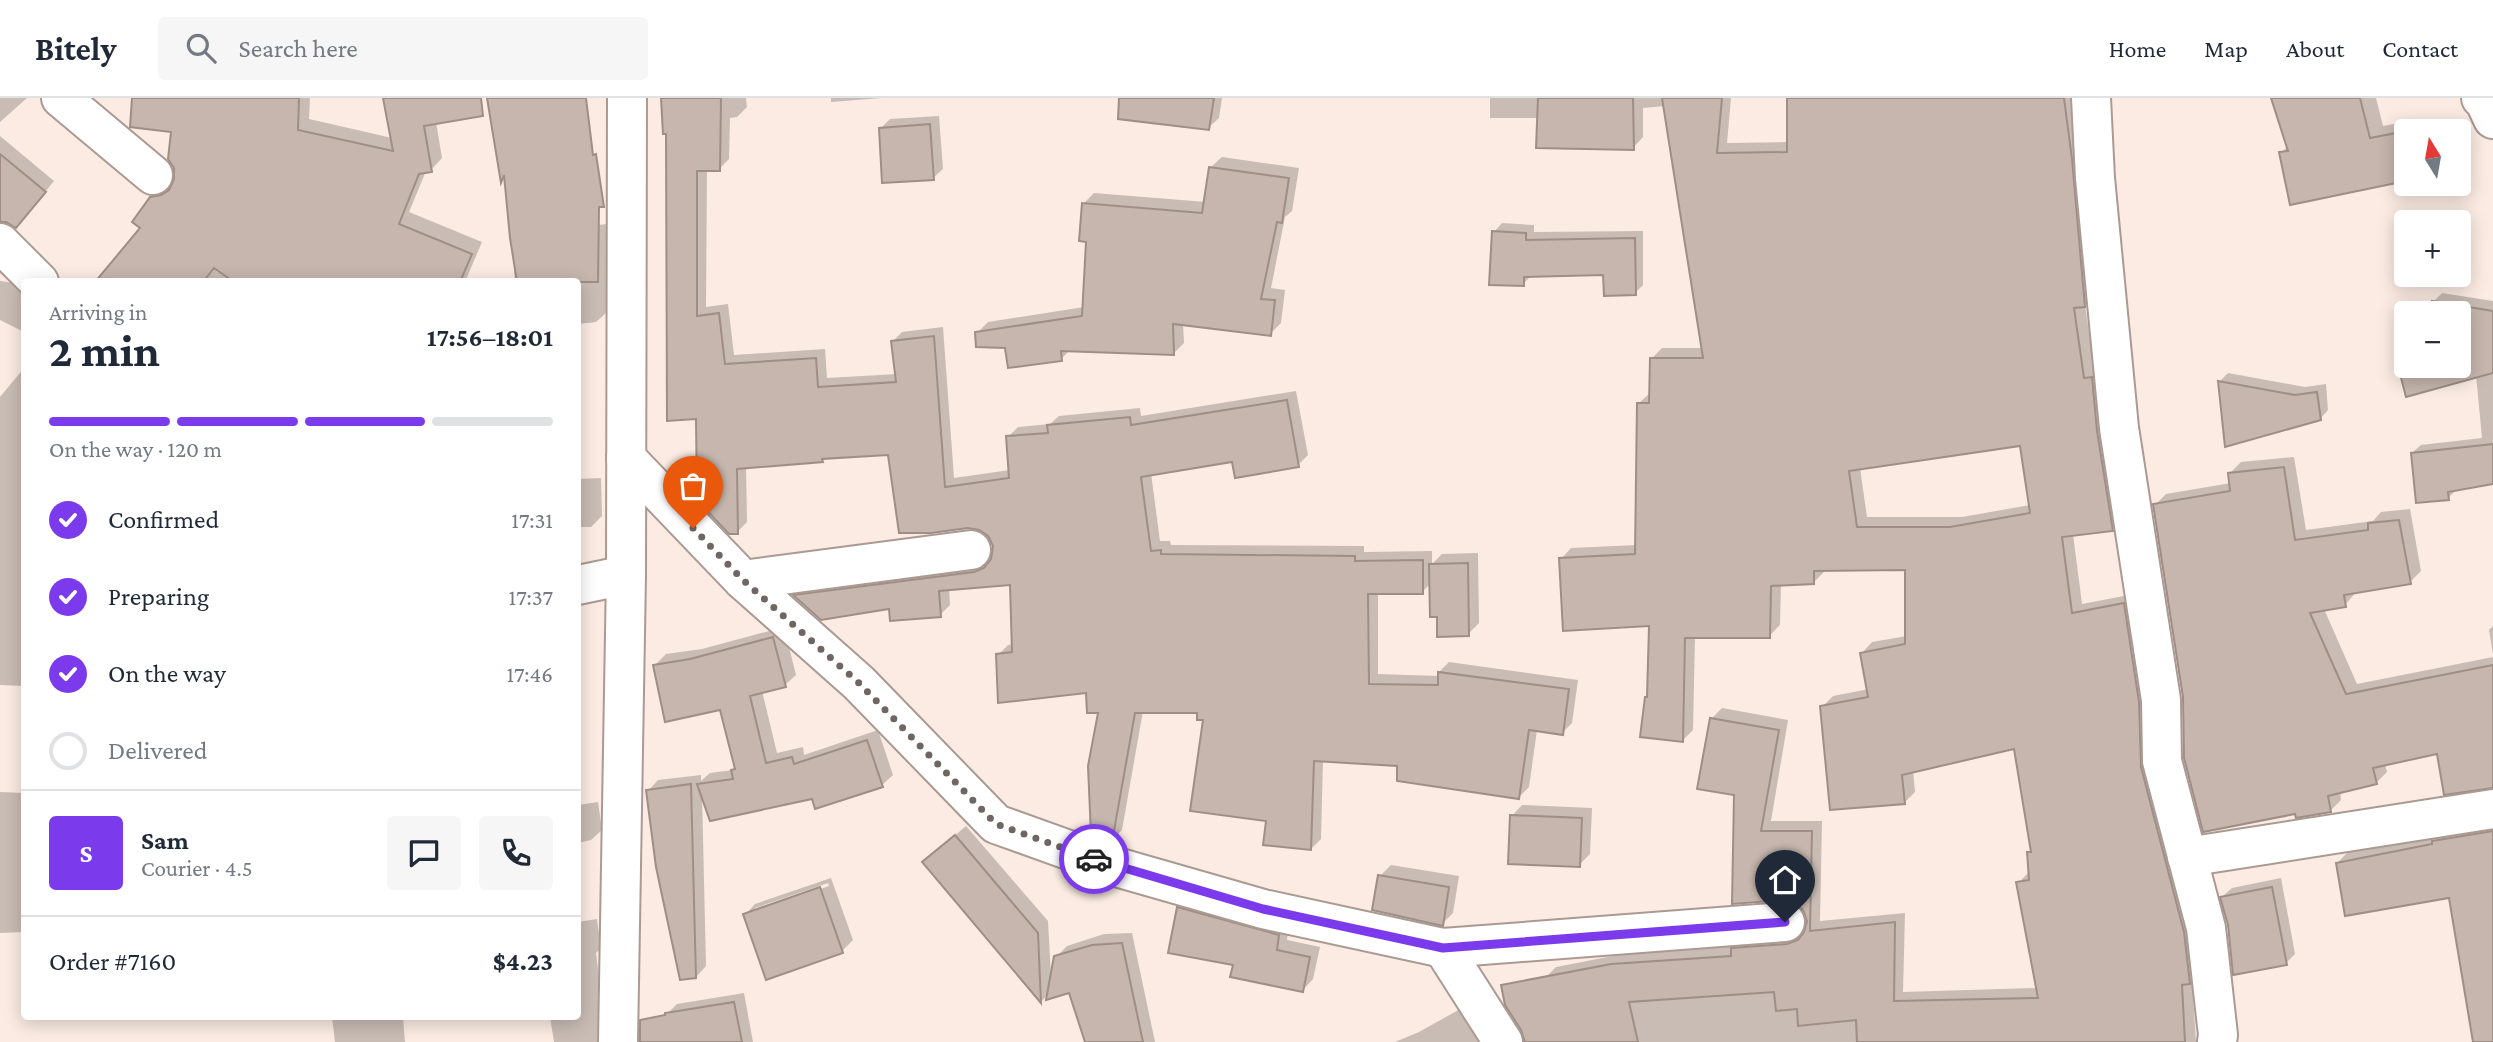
<!DOCTYPE html>
<html lang="en">
<head>
<meta charset="utf-8">
<style>
  :root { --surface:#fff; --page:#f6f6f7; --text:#1f2937; --muted:#747a83; --line:#e0e1e3; --accent:#7c3aed }
  body { margin:0; font-family:"Crimson Pro",serif; background:var(--page); color:var(--text); height:100vh; display:flex; flex-direction:column; font-size:26px; white-space:nowrap }
  * { box-sizing:border-box; margin:0 }
  p { font-size:23px; color:var(--muted) }
  .icon { flex:none; width:38px; height:38px; fill:none; stroke:currentColor; stroke-width:2; stroke-linecap:round; stroke-linejoin:round }
  .map { position:relative; flex:1; overflow:hidden }
  .panel { position:absolute; left:21px; top:180px; width:560px; height:742px; display:flex; flex-direction:column; background:var(--surface); border-radius:7px; box-shadow:0 4px 18px #0003 }
  .panel>* { flex:none }
  .needle { width:46px; rotate:349deg }
  .tools { position:absolute; left:2394px; top:21px; display:grid; gap:14px }
  .tools a { display:grid; place-items:center; width:77px; height:77px; border-radius:7px; background:var(--surface); box-shadow:0 4px 18px #0003; font-size:35px }
  .pin { position:absolute; display:grid; place-items:center; width:60px; height:60px; color:#fff; margin:-72px -30px; border-radius:50% 50% 50% 0; rotate:-45deg; box-shadow:0 0 7px #0007 }
  .pin .icon { rotate:45deg }
  .courier { position:absolute; display:grid; place-items:center; width:70px; height:70px; margin:-35px; border:5px solid #7c3aed; border-radius:50%; background:#fff; color:#222; box-shadow:0 2px 9px #0007 }
  .head em { font-style:normal; font-weight:700 }
  .head div { display:flex; flex-direction:column-reverse }
  .head { display:flex; align-items:center; justify-content:space-between; height:119px; padding:0 28px }
  h1 { font-size:46px; font-weight:700; line-height:52px }
  .bar { display:grid; grid-template-columns:repeat(4,1fr); gap:10px 7px; align-content:center; height:84px; padding:0 28px }
  .bar i { height:9px; border-radius:5px; background:var(--line) }
  .bar .current { background:var(--accent) }
  .bar p { grid-column:span 4 }
  .line { display:flex; align-items:center; gap:18px; padding:0 28px; border-top:2px solid var(--line) }
  .line div { flex:1 }
  .round { display:grid; place-items:center; flex:none; width:74px; height:74px; border-radius:7px; background:var(--page) }
  ol { padding:0 28px; list-style:none }
  li { display:flex; align-items:center; gap:21px; height:77px }
  li p { margin-inline-start:auto }
  li .icon { padding:7px; border-radius:50%; background:var(--accent); color:#fff; stroke-width:4 }
  li:last-child { color:var(--muted) }
  li i { width:38px; height:38px; border:4px solid var(--line); border-radius:50% }
  header { display:flex; align-items:center; gap:42px; box-sizing:border-box; height:98px; padding:0 35px; background:var(--surface); border-bottom:2px solid var(--line) }
  header strong { font-size:33px }
  nav { display:flex; gap:38px; margin-inline-start:auto; font-size:24px }
  .search { width:490px; height:63px; background:var(--page); display:flex; align-items:center; gap:18px; box-sizing:border-box; padding:0 24px; border-radius:7px; color:var(--muted); font-size:26px }
  .map>svg:first-child { display:block }
  .shadow { fill:#0003; fill-rule:evenodd }
  .building { fill:#c6b6ad; stroke:#9e8e86; stroke-width:2; fill-rule:evenodd }
  .lines { fill:none; stroke-linecap:round; stroke-linejoin:round }
  .minor-casing { stroke:#aa9a92; stroke-width:42 }
  .secondary-casing { stroke:#aa9a92; stroke-width:42 }
  .minor { stroke:#fff; stroke-width:38 }
  .secondary { stroke:#fff; stroke-width:38 }
  .done { stroke:#706661; stroke-width:7; stroke-dasharray:0 12.6 }
  .route { stroke:#7c3aed; stroke-width:9 }
</style>
</head>
<body>
<header>
<strong>Bitely</strong>
<div class="search"><svg class="icon" aria-label="search" viewBox="0 0 24 24"><circle cx="10" cy="10" r="6"/><path d="M15 15l6 6"/></svg>Search here</div>
<nav><a>Home</a><a>Map</a><a>About</a><a>Contact</a></nav>
</header>
<div class="map">
<svg width="2493" height="944" viewBox="0 0 2493 944">
  <rect width="100%" height="100%" fill="#fbebe2"/>
  <!-- shadow -->
  <g class="shadow">
    <path d="M0,0h27l-27,24z"/>
    <path d="M134,0h176l-1,21 83,19 -7,-40h74l-23,24 6,36 -11,12 -5,1 -17,41 73,30 -17,40h-367l72,-90 -15,2 9,-8 10,-2 2,-4 -3,-50z"/>
    <path d="M663,0h83l1,9 -10,10 -7,1 -1,41 -10,10h-12l-1,138 22,-3 6,51 91,-6 2,29 70,-4 -5,-32 10,-10 41,-5 11,151 56,-8 -2,-33 10,-10 32,-3 9,-8 81,-8 1,8 155,-25 12,64 -10,10 -64,-5 -83,13 9,68h10l1,4 193,1v6l68,-1v13l10,-10 36,-1 1,70 -11,11 -29,-19 -8,-32 -9,9 -44,1v81l61,2v-4l10,-10 129,18 -6,43 -10,10 -25,-3 -8,57 -10,10 -120,-33 -76,-5 -2,80 -10,10 -43,-30 -69,-107 -56,-1 -21,119 -10,10 -12,-129 -12,-20 -90,-36 10,-10 5,-1 -2,-61 -62,5 1,17 -10,10 -144,-20 9,-9 181,-24 6,-3 2,-13 -5,-11 -99,-82 -65,4 -3,3 -76,6 1,56 -10,10 -39,-115z"/>
    <path d="M831,0h51l-51,4z"/>
    <path d="M1160,0h62l-3,20 -11,10z"/>
    <path d="M1490,0h241l-4,45 62,-1 -1,-44h292l15,196 -10,11 9,63 29,151 -11,10 -39,5 9,70 52,-10 66,377 -8,9 4,62h-636l-15,-64 11,-11 67,-13 113,-8 8,-8 55,-4 7,-3 3,-10 -4,-12 -69,-116 -25,-74 11,-11 66,12 -17,101h51l-2,100 85,-8 -2,79 135,-4 -20,-105 11,-11 -1,-19 5,-4 -18,-102 -102,23 2,22 -11,11 -82,-96 11,-11 36,-7 -7,-36 10,-11 35,-6 -1,-68 -82,1v3l-11,11 -32,1 -1,41 -11,11h-74l-2,94 -11,11 -36,-43 3,-3 1,-71 -89,-65 10,-11 66,-3 2,-142 11,-10 2,-35 10,-10h41l-38,-242 -22,2v29l-10,11 -94,-30h-49zM2021,346l9,61 -68,12h-95l-7,-49z"/>
    <path d="M2273,0h103l7,28 26,-5 2,10h-5v47l-1,2 -124,-27 7,-7z"/>
    <path d="M939,18l4,53 -10,9 -53,-49 10,-10z"/>
    <path d="M0,38l54,45 -28,34 -26,-3z"/>
    <path d="M1222,59l77,11 -7,43 -7,6 -14,71 14,2 -4,33 -11,11 -87,-10 1,19 -11,11 -103,-4 -9,9 -54,-12 -30,-14 11,-11 96,-15 4,-67 -5,-36 11,-11 112,9 5,-35z"/>
    <path d="M1502,125l32,2v7l109,-1v54l-8,8 -30,-20 -74,3 -8,8 -29,-52z"/>
    <path d="M608,126l-1,88 -11,10 -18,2v-42h-63l-1,-11 9,-39z"/>
    <path d="M0,183l24,3v48l-24,-12z"/>
    <path d="M2442,195l51,8v181l-36,7 -9,9 -36,-45 9,-8 61,-7 -6,-63 -76,-9 6,-6v6h53v-53h-28l2,-11z"/>
    <path d="M24,270v318l-24,-1v-288z"/>
    <path d="M2228,275l77,14 21,-3 2,26 -8,9 -93,26 -7,-64z"/>
    <path d="M2294,359l12,73 67,-9 8,-9 29,-3 11,62 -11,11 -54,10 -11,13 -21,4 33,75 136,-27v129l-55,-34 -53,12 2,8 -11,11 -36,8 1,9 -11,11 -146,-115 -29,-191 11,-11 65,-11 -1,-10 11,-11z"/>
    <path d="M601,380l1,38 -11,11h-13v-48z"/>
    <path d="M2493,528v28l-4,-24z"/>
    <path d="M784,529l12,48 -11,10 -23,6 15,62 26,-6 1,8 74,-25 15,45 -11,10 -69,12 -111,-2 4,171 -10,11 -48,-186 10,-11 43,-5v6l9,-8 23,-3 3,-3 -14,-59 -67,-43 11,-11 36,-5z"/>
    <path d="M0,694l24,1v139l-24,1z"/>
    <path d="M598,704l4,28 -11,10 -13,3v-38z"/>
    <path d="M1522,707l70,3 -2,46 -11,11 -67,-49z"/>
    <path d="M2493,725v219h-8l-34,-146 -114,-33 11,-11z"/>
    <path d="M966,728l82,95 3,55 5,-19 11,-11 37,-12 28,-1 23,109h-69l-15,-51 -22,2 -7,8 -118,-139z"/>
    <path d="M1391,767l68,11 -6,37 -11,11 -62,-48z"/>
    <path d="M831,780l22,62 -11,11 -97,-36 10,-11zM828,785l1,3 -74,26v-4z"/>
    <path d="M2281,780l14,76 -9,9 -57,-38 -7,-28 10,-9z"/>
    <path d="M1189,799l100,27 -2,16 33,7 -7,32 -10,11 -68,-26 -57,-56z"/>
    <path d="M597,821l4,29 -5,5 11,89h-53l-4,-25h28v-95z"/>
    <path d="M744,895l9,49h-85l-1,-28 10,-10z"/>
    <path d="M1462,910l19,34h-86l24,-10z"/>
    <path d="M332,919h71l2,25h-70z"/>
  </g>
  <!-- building -->
  <g class="building">
    <path d="M132,0h167l-1,32 95,21 -10,-53h98l2,18 -59,10 8,46 -13,2 -20,50 73,30 -12,28h-226l-20,-14 -11,14h-108l45,-54 -8,-6 18,-25 11,-2 8,-5 5,-11v-11l-6,-9 3,-27 -41,-5z"/>
    <path d="M487,0h99l7,57 3,-1 8,53h-5l-1,75h-81l-7,-44 -6,-63 -3,8z"/>
    <path d="M661,0h60l-1,73h-23v145l22,-3 6,51 91,-6 2,29 78,-5 -5,-41 43,-5 11,151 64,-9 -3,-42 42,-3 -1,-8 83,-8 1,8 156,-25 12,67 -64,11 -3,-16 -91,15 10,74 10,-1v4l194,2v5l68,-1v34h-55l1,90 69,1v-13l131,17 -6,46 -34,-5 -10,69 -122,-18v-15l-83,-5 -3,89 -48,-5 3,-24 -76,-10 13,-91h-6v-7h-62l-23,129 -21,-7 -3,-69 10,-53h-11l-1,-20 -88,10 -2,-49 16,-2 -2,-67 -71,6 2,26 -51,4 -1,-12 -68,11 -28,-25 181,-23 10,-4 7,-9 2,-13 -5,-10 -9,-6 -11,-2 -37,5h-32l-11,-78 -66,4 1,3 -86,7 1,65h-9l-32,-34 -1,-81 -29,2 -1,-287h-3z"/>
    <path d="M1119,0h95l-5,32 -91,-11z"/>
    <path d="M1538,0h95l1,52 -98,-2z"/>
    <path d="M1662,0h60l-5,55 70,-1v-54h277l8,61 13,148 -11,1 10,70 8,-1 5,54 16,100 -51,6 10,76 52,-10 15,99 2,65 43,165 6,52 -8,1 3,57h-328l-1,-22 -58,6 -1,-17 -21,2 -2,-19 -145,10 9,40h-113l-4,-12 -16,-25 -4,-20 110,-21 120,-8v-8l56,-4 11,-4 6,-8 3,-11 -4,-11 -9,-8 -11,-2 -51,4 2,-109 -37,-6 13,-71 69,12 -18,101h51l-2,100 85,-9 -1,79 144,-3 -22,-116 13,-2 -2,-28h4l-17,-103 -112,26 3,29 -75,6 -10,-104 48,-9 -8,-44 45,-9v-74l-91,1v13l-43,2 -1,52h-85l-2,104 -43,-5 5,-40h2l2,-71 -86,5 -4,-73 76,-4 2,-151h12l1,-45h53zM2020,348l10,67 -80,14h-93l-8,-56z"/>
    <path d="M2271,0h89l10,40 26,-5 10,48 -116,24 -11,-53 9,-1z"/>
    <path d="M930,26l4,56 -52,3 -3,-55z"/>
    <path d="M0,56l46,38 -30,36 -10,-6h-6z"/>
    <path d="M1209,69l80,11 -7,45 -5,-1 -16,77 14,1 -4,36 -98,-12 1,31 -113,-4 1,10 -54,7 -3,-20 -29,-1 -1,-15 107,-16 4,-74 -7,-1 3,-38 120,10z"/>
    <path d="M1492,133l34,2v7l109,-2 1,57 -32,1 -1,-21 -79,2v9l-35,-1z"/>
    <path d="M2432,203l61,10v62l-87,24 -8,-31 8,-2v2h53v-53h-29z"/>
    <path d="M2218,283l77,14 22,-3 4,28 -96,27z"/>
    <path d="M2493,346v40l-45,8 1,8 -33,3 -5,-50z"/>
    <path d="M2284,369l11,73 73,-10v-7l31,-3 12,64 -67,11 2,12 -36,6 36,81 147,-29v123l-49,7 -7,-41 -64,14 4,16 -49,12 3,16 -35,6 -1,-4 -92,18 -19,-74 -1,-61 -30,-193 77,-13 -2,-18z"/>
    <path d="M1468,465l1,73 -32,1v-20h-7l-1,-53z"/>
    <path d="M773,539l13,50 -36,9 16,67 26,-6 2,7 73,-24 16,47 -68,22 -3,-10 -102,22 -13,-37 36,-5 -2,-9 4,-1 -15,-59 -55,12 -12,-57 37,-6z"/>
    <path d="M691,686l5,194 -16,2 -24,-113 -10,-77z"/>
    <path d="M1510,717l72,3 -2,49 -72,-3z"/>
    <path d="M2493,733v211h-20l-24,-144 -104,18 -9,-53 96,-19v-3z"/>
    <path d="M955,737l83,98 3,70 -119,-141z"/>
    <path d="M1378,777l71,12 -6,39 -71,-16z"/>
    <path d="M820,789l23,66 -77,27 -23,-66z"/>
    <path d="M2272,789l15,78 -54,10 -5,-50 -8,-28z"/>
    <path d="M1177,809l102,28 -2,15 33,7 -7,35 -73,-15 3,-12 -65,-12z"/>
    <path d="M1122,845l21,99h-58l-16,-49 -23,7 8,-44 38,-11z"/>
    <path d="M734,904l8,40h-102v-22l25,-5v-2z"/>
  </g>
  <g class="lines">
    <!-- minor casing -->
    <g class="minor-casing">
      <g id="minor">
        <path d="M61,0l92,77"/>
        <path d="M2091,0l4,80 24,250 42,272 1,61 44,167 12,107 -1,7"/>
        <path d="M2481,0l4,4 8,17"/>
        <path d="M0,145l39,39"/>
        <path d="M626,360l117,122 116,103 137,141 117,42 150,43 180,39 342,-26"/>
        <path d="M743,482l228,-30"/>
        <path d="M578,487l48,-10"/>
        <path d="M2187,759l306,-48"/>
        <path d="M1443,850l60,94"/>
      </g>
    </g>
    <!-- secondary casing -->
    <g class="secondary-casing">
      <path id="secondary" d="M618,944l8,-467 1,-477"/>
    </g>
    <!-- minor -->
    <use href="#minor" class="minor"/>
    <!-- secondary -->
    <use href="#secondary" class="secondary"/>
  </g>
  <g class="lines">
    <!-- done -->
    <path class="done" d="M693,430l50,52 116,103 137,141 98,35"/>
    <!-- route -->
    <path class="route" d="M1094,761l169,50 180,39 342,-26"/>
  </g>
</svg>
<div class="tools">
<a><svg class="needle" viewBox="-14 -14 28 28"><path d="M0-13l5 13h-10z" fill="#e53935"/><path d="M0 13l5-13h-10z" fill="#747a83"/></svg></a>
<a>+</a>
<a>−</a>
</div>
<div class="pin" style="left:693px;top:430px;background:#ea580c"><svg class="icon" aria-label="bag" viewBox="0 0 24 24"><path d="M5 8h14l-1 12H6zM9 8a3 3 0 0 1 6 0"/></svg></div>
<div class="pin" style="left:1785px;top:824px;background:#1f2937"><svg class="icon" aria-label="home" viewBox="0 0 24 24"><path d="M3 11l9-7 9 7M6 9v11h12V9"/></svg></div>
<div class="courier" style="left:1094px;top:761px"><svg class="icon" aria-label="car" viewBox="0 0 24 24"><path d="M5 17H2v-5l4-1 3-4h7l3 4 3 1v5h-3M9 17h6M6 11h13"/><circle cx="7" cy="17" r="2"/><circle cx="17" cy="17" r="2"/></svg></div>
<section class="panel">
<div class="head"><div><h1>2 min</h1><p>Arriving in</p></div><em>17:56–18:01</em></div>
<div class="bar"><i class="current"></i><i class="current"></i><i class="current"></i><i></i><p>On the way · 120 m</p></div>
<ol>
<li><svg class="icon" aria-label="check" viewBox="0 0 24 24"><path d="M5 12l5 5 9-10"/></svg>Confirmed<p>17:31</p></li>
<li><svg class="icon" aria-label="check" viewBox="0 0 24 24"><path d="M5 12l5 5 9-10"/></svg>Preparing<p>17:37</p></li>
<li><svg class="icon" aria-label="check" viewBox="0 0 24 24"><path d="M5 12l5 5 9-10"/></svg>On the way<p>17:46</p></li>
<li><i></i>Delivered</li>
</ol>
<div class="line" style="height:126px"><b class="round" style="background:var(--accent);color:#fff">S</b><div><b>Sam</b><p>Courier · 4.5</p></div><a class="round"><svg class="icon" aria-label="chat" viewBox="0 0 24 24"><path d="M4 5h16v11H9l-5 4z"/></svg></a><a class="round"><svg class="icon" aria-label="phone" viewBox="0 0 24 24"><path d="M5 4h4l2 5-3 2q2 4 5 5l2-3 5 2v4C11 20 4 13 5 4z"/></svg></a></div>
<div class="line" style="height:91px"><div>Order #7160</div><b>$4.23</b></div>
</section>
</div>
</body>
</html>
